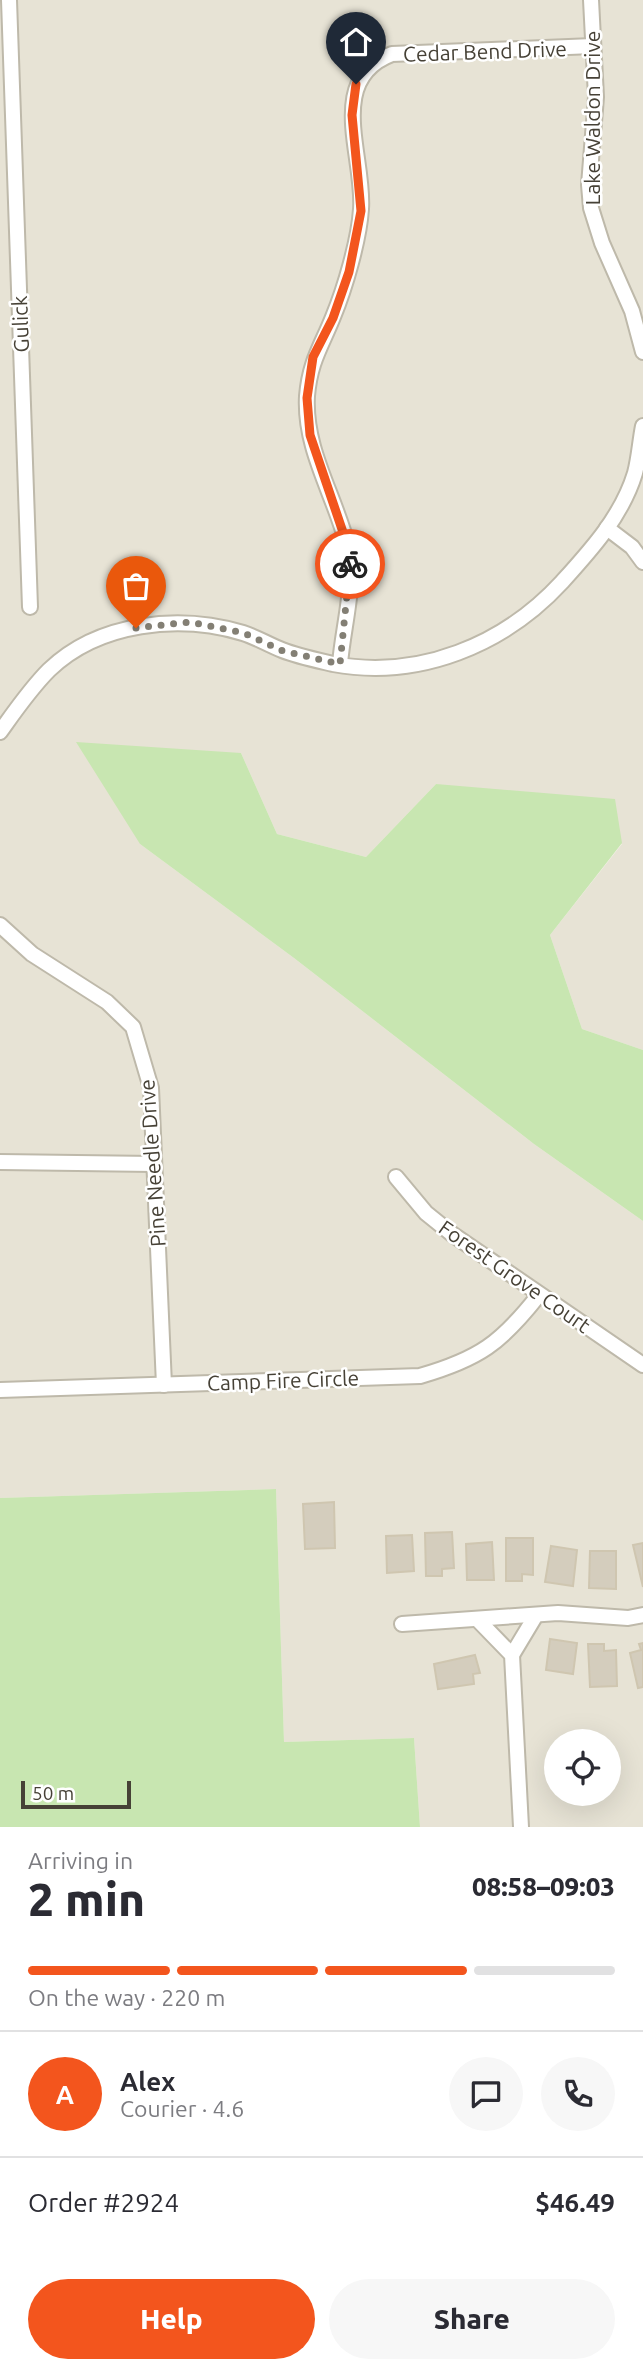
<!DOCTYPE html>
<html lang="en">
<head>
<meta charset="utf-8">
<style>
  :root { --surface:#fff; --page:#f7f7f7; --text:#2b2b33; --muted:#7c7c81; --line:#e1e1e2; --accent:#f3551d }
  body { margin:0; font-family:Ubuntu,sans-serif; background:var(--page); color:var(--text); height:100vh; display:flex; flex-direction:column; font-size:26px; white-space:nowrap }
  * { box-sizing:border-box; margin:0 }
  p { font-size:23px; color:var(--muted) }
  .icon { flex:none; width:38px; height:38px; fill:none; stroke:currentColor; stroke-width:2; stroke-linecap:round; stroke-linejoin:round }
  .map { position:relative; height:1827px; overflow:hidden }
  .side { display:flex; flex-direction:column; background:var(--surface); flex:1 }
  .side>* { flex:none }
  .fabs { position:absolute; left:544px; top:1729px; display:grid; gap:14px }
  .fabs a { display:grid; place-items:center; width:77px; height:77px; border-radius:50%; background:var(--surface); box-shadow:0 7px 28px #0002; font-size:35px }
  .scale { position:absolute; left:21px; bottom:18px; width:110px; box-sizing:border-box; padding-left:7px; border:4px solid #464136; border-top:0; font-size:19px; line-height:24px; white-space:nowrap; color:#464136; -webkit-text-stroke:5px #fff; paint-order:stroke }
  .pin { position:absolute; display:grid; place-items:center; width:60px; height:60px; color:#fff; margin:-72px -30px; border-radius:50% 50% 50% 0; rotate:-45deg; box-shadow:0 0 7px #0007 }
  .pin .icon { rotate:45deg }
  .courier { position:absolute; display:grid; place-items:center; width:70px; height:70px; margin:-35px; border:5px solid #f3551d; border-radius:50%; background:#fff; color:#222; box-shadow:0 2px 9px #0007 }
  .overview em { font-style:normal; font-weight:800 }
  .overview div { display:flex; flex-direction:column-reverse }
  .overview { display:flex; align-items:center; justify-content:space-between; height:119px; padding:0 28px }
  h1 { font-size:46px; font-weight:800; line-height:52px }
  .bar { display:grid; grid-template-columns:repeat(4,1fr); gap:10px 7px; align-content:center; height:84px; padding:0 28px }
  .bar i { height:9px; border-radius:5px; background:var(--line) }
  .bar .current { background:var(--accent) }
  .bar p { grid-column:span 4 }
  .line { display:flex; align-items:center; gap:18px; padding:0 28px; border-top:2px solid var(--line) }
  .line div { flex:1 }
  .round { display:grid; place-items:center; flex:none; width:74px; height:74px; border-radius:37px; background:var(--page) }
  .action { display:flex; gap:14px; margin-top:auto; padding:14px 28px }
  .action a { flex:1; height:80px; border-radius:42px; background:var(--accent); color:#fff; font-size:28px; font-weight:800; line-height:80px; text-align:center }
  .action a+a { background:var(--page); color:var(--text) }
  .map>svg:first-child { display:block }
  .residential { fill:#e7e3d5; fill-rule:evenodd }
  .green { fill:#c8e6b1 }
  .building { fill:#d4cdbd; stroke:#cfc6b0; stroke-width:2 }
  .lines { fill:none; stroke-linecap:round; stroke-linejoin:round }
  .street-casing { stroke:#beb9aa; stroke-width:18 }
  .street { stroke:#fff; stroke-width:14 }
  .done { stroke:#837f74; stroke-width:7; stroke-dasharray:0 12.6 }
  .route { stroke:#f3551d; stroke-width:9 }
  .labels { text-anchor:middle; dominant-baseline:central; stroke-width:5; stroke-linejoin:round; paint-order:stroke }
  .street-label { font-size:21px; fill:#464136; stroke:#fff }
</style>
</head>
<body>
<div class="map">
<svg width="643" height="1827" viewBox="0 0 643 1827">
  <rect width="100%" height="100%" fill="#f3f1e7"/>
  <!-- residential -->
  <path class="residential" d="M0,0h643v1050l-61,-21 -32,-94 72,-91 -186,-60 -70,73 -89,-23 -36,-81 -101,91 154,114 240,186 109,77v606h-223l-6,-89 -130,4 -8,-253 -276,9zM556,1741h53v53h-53z"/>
  <!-- green -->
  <g class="green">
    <path d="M76,742l165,11 36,81 89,23 70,-73 179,15 7,44 -72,92 32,94 61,21v171l-109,-77 -240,-186 -154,-114z"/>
    <path d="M276,1489l8,253 130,-4 6,89h-420v-329z"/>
  </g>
  <!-- building -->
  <g class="building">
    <path d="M334,1502l1,46 -30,1 -2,-45z"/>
    <path d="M452,1532l2,36 -12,1v7h-16l-1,-43z"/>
    <path d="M412,1535l2,36 -27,2 -1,-37z"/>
    <path d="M506,1538h27v37l-11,-1v7h-16z"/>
    <path d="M492,1542l2,38h-27l-1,-36z"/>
    <path d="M643,1543v44l-10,-42z"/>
    <path d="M551,1546l26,4 -4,36 -28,-4z"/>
    <path d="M590,1551h26v38l-27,-1z"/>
    <path d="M550,1639l27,4 -4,31 -27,-4z"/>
    <path d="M643,1643v44l-5,1 -8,-35 11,-3 -2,-6z"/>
    <path d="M588,1644h16v7l12,-1 1,36 -27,1z"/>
    <path d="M475,1655l5,18 -7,1 1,10 -36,5 -4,-25z"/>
  </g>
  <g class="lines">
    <!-- street casing -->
    <g class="street-casing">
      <g id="street">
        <path d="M9,0l21,607"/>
        <path d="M591,0l5,97 -7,88 2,23 11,35 30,68 11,41"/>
        <path d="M607,528l25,19 11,15"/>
        <path d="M340,664c3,-39 17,-82 7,-120 -13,-50 -43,-95 -40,-148 3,-35 14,-49 26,-79 12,-29 26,-77 28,-108 4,-52 -36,-130 31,-155l201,-8"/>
        <path d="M0,732c15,-21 30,-43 49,-62 50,-48 130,-56 194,-37 13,4 26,12 39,17 15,6 34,10 51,14 86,16 171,-19 229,-82 29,-32 60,-66 73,-109 4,-15 5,-32 8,-47"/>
        <path d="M0,925l32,29 75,48 26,25 18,61 13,297"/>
        <path d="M0,1162l154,2"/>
        <path d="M396,1177l30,36 26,21 191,131"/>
        <path d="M0,1390l420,-14c59,-17 81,-33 118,-80"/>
        <path d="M478,1620l34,35 9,172"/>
        <path d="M402,1624l156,-11 70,5 15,-3"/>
        <path d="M512,1655l24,-40"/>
      </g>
    </g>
    <!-- street -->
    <use href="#street" class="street"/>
  </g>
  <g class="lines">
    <!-- done -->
    <path class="done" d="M136,628l54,-6 54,11 39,18 57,13 10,-100"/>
    <!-- route -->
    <path class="route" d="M350,564l-3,-20 -37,-109 -3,-37 6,-41 20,-39 16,-46 12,-61 -9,-96 4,-31"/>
  </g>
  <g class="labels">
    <!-- street labels -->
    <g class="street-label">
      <text transform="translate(485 51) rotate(-2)">Cedar Bend Drive</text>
      <text transform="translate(592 118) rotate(-90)">Lake Waldon Drive</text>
      <text transform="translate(20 324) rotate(-92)">Gulick</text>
      <text transform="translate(152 1163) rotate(-94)">Pine Needle Drive</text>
      <text transform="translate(515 1276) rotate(35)">Forest Grove Court</text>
      <text transform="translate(283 1380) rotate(-2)">Camp Fire Circle</text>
    </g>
  </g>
</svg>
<div class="fabs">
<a><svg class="icon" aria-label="locate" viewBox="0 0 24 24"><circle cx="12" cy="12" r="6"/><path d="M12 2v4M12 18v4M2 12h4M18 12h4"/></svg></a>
</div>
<div class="scale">50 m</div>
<div class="pin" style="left:136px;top:628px;background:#ea580c"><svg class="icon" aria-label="bag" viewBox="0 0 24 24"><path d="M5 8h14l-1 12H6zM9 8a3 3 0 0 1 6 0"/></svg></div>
<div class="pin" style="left:356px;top:84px;background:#1f2937"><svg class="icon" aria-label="home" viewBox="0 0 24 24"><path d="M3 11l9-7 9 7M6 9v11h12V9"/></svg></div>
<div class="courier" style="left:350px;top:564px"><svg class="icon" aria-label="bike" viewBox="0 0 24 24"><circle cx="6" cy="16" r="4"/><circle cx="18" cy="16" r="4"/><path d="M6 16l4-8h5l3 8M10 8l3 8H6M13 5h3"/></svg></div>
</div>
<section class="side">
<div class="overview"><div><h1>2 min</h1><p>Arriving in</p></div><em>08:58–09:03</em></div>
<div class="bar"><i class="current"></i><i class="current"></i><i class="current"></i><i></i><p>On the way · 220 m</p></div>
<div class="line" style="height:126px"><b class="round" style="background:var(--accent);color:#fff">A</b><div><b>Alex</b><p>Courier · 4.6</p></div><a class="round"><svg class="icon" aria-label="chat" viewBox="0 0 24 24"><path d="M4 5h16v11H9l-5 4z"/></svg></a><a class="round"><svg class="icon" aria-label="phone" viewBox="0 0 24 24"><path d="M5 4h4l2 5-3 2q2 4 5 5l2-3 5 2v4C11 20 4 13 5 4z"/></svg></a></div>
<div class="line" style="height:91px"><div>Order #2924</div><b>$46.49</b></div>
<div class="action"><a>Help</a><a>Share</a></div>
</section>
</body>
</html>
